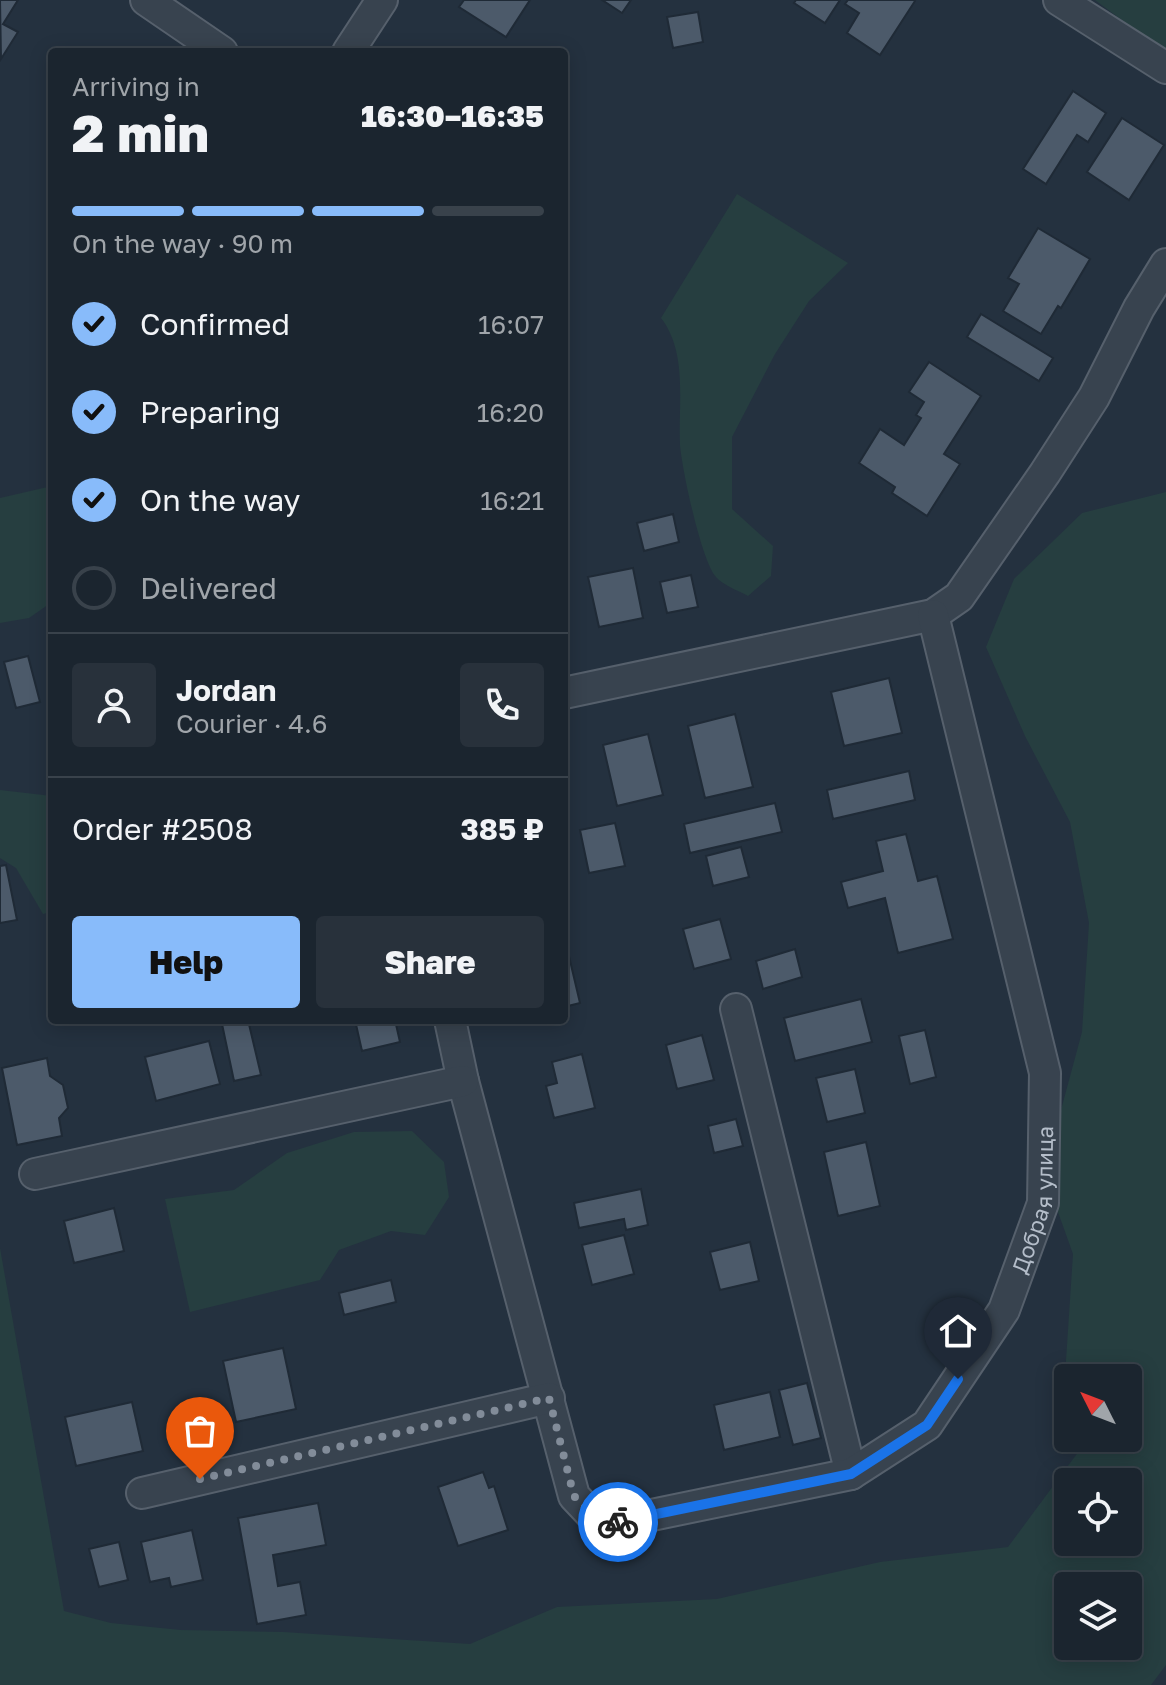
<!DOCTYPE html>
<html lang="en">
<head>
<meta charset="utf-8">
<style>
  :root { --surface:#1b252f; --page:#28313b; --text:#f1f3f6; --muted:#a0a5aa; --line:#39424b; --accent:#88bbfa }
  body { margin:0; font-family:"Golos Text",sans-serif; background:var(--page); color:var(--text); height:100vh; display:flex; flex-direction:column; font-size:30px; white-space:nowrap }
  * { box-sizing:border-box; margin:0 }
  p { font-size:26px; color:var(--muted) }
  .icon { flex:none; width:44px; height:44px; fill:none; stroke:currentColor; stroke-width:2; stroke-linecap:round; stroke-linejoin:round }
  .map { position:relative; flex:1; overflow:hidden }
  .details { position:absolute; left:48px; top:48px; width:520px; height:976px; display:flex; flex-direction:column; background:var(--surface); border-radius:8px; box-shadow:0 4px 20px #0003,0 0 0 2px var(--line) }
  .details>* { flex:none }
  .needle { width:52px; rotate:312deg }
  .controls { position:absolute; left:1054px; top:1364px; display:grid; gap:16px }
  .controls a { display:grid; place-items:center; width:88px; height:88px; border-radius:8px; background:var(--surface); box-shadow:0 4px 20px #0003,0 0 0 2px var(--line); font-size:40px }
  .pin { position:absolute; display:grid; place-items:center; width:68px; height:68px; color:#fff; margin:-82px -34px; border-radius:50% 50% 50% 0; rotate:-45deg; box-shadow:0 0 8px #0007 }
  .pin .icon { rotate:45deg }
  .courier { position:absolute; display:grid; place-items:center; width:80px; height:80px; margin:-40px; border:6px solid #1a73e8; border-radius:50%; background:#fff; color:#222; box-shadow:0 2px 10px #0007 }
  .headline em { font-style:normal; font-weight:800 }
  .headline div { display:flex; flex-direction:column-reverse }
  .headline { display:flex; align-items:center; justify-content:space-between; height:136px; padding:0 24px }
  h1 { font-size:52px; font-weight:800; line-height:60px }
  .bar { display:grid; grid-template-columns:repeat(4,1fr); gap:12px 8px; align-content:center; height:96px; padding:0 24px }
  .bar i { height:10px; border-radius:6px; background:var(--line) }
  .bar .active { background:var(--accent) }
  .bar p { grid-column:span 4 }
  .line { display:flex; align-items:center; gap:20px; padding:0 24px; border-top:2px solid var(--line) }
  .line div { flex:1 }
  .round { display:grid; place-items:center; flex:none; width:84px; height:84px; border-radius:8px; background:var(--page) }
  ol { padding:0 24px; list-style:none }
  li { display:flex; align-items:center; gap:24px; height:88px }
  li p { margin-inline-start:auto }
  li .icon { padding:8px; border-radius:50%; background:var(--accent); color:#111; stroke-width:4 }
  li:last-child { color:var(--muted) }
  li i { width:44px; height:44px; border:4px solid var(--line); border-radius:50% }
  .primary-button { display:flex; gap:16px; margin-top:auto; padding:16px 24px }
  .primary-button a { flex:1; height:92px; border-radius:8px; background:var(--accent); color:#111; font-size:32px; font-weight:800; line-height:92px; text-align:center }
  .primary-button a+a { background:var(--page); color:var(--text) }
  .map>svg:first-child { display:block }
  .green { fill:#263e40; fill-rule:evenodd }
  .building { fill:#4c5a6a; stroke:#1f2a36; stroke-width:2 }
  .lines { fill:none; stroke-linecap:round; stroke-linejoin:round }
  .minor-casing { stroke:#56606c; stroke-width:34 }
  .minor { stroke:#38434f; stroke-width:30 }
  .done { stroke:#828c99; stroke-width:8; stroke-dasharray:0 14.4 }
  .route { stroke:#1a73e8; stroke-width:10 }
  .labels { text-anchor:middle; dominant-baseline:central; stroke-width:7; stroke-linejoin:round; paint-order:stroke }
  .street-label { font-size:22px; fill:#b4bdc9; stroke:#1d2834 }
</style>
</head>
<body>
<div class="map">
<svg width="1166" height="1685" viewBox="0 0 1166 1685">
  <rect width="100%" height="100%" fill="#24313f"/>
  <!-- green -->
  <g class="green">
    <path d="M1095,0h71v53z"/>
    <path d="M737,194l111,69 -39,38 -34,53 -43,83v72l41,37 -2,30 -23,20c-9,-5 -25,-11 -32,-19 -15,-17 -34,-108 -36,-132 -2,-42 8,-92 -19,-127z"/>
    <path d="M52,486v116l-23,16 -29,5v-125z"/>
    <path d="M1166,492v1173l-15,20h-1151v-437l64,363 47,12 70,7 102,2 187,12 87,-37 160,-8 163,-37 128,-15 71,-96 -3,-13h52v-60h-60v29l-4,-16 9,-137 -29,-81 38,-141 7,-109 -19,-101 -45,-86 -39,-89 28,-68 68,-66zM1068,1482h60v60h-60zM1068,1586h60v60h-60z"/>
    <path d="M0,790l52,6v116l-9,2 -27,-46 -16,-10z"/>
    <path d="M412,1131l32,31 5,35 -24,38 -34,-4 -52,19 -19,30 -130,32 -25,-113 69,-9 53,-37 67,-21z"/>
  </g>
  <!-- building -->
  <g class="building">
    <path d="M0,0h18l-15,24 15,8 -17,27z"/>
    <path d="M464,0h66l-24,37 -47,-30z"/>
    <path d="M602,0h29l-9,13z"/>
    <path d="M796,0h44l-15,23 -31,-20z"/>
    <path d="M848,0h66l1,1 -35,54 -33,-22 12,-20 -14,-9z"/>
    <path d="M698,12l5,30 -30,6 -6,-31z"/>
    <path d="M1073,91l33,22 -18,29 -11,-7 -31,49 -23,-15z"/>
    <path d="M1122,118l42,27 -35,55 -42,-28z"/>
    <path d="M1038,228l52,31 -29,49 -3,-2 -17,28 -38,-23 16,-27 -11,-6z"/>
    <path d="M981,314l72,44 -14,23 -72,-44z"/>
    <path d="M929,362l52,34 -37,58 16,10 -33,52 -35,-23 3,-6 -36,-24 21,-34 24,16 17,-27 -5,-3 8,-13 -15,-10z"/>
    <path d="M673,514l6,28 -35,9 -7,-28z"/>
    <path d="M633,568l10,50 -44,9 -11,-50z"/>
    <path d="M691,575l7,32 -31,6 -7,-31z"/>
    <path d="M28,656l12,46 -24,6 -12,-46z"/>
    <path d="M889,678l13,55 -58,13 -13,-54z"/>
    <path d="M735,714l18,73 -48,11 -17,-72z"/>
    <path d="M648,734l15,61 -46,11 -14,-61z"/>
    <path d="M909,771l6,29 -82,19 -6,-29z"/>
    <path d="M775,803l7,29 -92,21 -6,-29z"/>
    <path d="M615,823l10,43 -36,7 -9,-43z"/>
    <path d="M906,834l12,47 19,-5 16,63 -55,14 -13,-55 -37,10 -7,-26 42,-11 -7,-30z"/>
    <path d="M741,847l8,30 -36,9 -7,-30z"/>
    <path d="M6,865l11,55 -17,3v-57z"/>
    <path d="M720,919l11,40 -37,10 -11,-40z"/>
    <path d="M795,949l7,28 -39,12 -7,-28z"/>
    <path d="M568,952l12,51 -16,4v-54z"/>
    <path d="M861,999l11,43 -77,19 -11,-43z"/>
    <path d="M237,1020h11l13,55 -27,6 -12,-57z"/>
    <path d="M355,1020h40l5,22 -38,9z"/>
    <path d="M925,1030l11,47 -26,7 -11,-48z"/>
    <path d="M702,1035l12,45 -37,9 -11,-44z"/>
    <path d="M209,1041l11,43 -64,17 -11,-44z"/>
    <path d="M582,1054l13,54 -41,10 -8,-32 11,-3 -5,-21z"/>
    <path d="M47,1058l3,18 13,9 5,23 -9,10 3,18 -45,9 -15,-77z"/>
    <path d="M855,1069l10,44 -38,9 -11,-44z"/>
    <path d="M736,1119l7,27 -29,7 -6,-27z"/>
    <path d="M866,1142l14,64 -42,10 -14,-64z"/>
    <path d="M641,1189l7,36 -22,5 -2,-11 -45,9 -5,-25z"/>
    <path d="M114,1208l10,43 -50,12 -10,-42z"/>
    <path d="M624,1235l10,39 -42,11 -10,-40z"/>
    <path d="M750,1242l9,39 -39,9 -10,-38z"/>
    <path d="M391,1280l5,22 -52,13 -5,-22z"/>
    <path d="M283,1348l13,61 -60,13 -13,-61z"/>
    <path d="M807,1383l14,55 -28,7 -14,-55z"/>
    <path d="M770,1392l10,45 -56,13 -10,-45z"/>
    <path d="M132,1402l11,49 -67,15 -11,-49z"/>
    <path d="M483,1472l6,16 5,-2 14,44 -50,16 -20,-59z"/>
    <path d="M318,1503l8,42 -53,10 5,31 22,-4 6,33 -49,9 -19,-106z"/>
    <path d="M192,1530l11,50 -32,7 -2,-9 -19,4 -9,-40z"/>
    <path d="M119,1542l9,38 -29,7 -10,-38z"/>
  </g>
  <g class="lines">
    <!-- minor casing -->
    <g class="minor-casing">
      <g id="minor">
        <path d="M146,0l76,52"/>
        <path d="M1059,0l107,68"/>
        <path d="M348,52l34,-52"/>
        <path d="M564,693l369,-78 26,-18 86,-124 49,-76 45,-89 27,-44"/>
        <path d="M736,1009l115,465"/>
        <path id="s1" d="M450,1020l13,61 111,415 17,18 22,9 238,-49 76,-49 77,-115 39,-107 2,-130 -112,-458"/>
        <path d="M35,1174l428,-93"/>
        <path d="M142,1493l407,-95"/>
      </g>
    </g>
    <!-- minor -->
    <use href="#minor" class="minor"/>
  </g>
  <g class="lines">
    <!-- done -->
    <path class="done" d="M200,1479l349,-81 25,98 17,18 22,9 5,-1"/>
    <!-- route -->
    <path class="route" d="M618,1522l233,-48 76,-49 31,-46"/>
  </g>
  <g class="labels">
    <!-- street labels -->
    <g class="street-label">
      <text stroke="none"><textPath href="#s1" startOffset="1128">Добрая улица</textPath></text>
    </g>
  </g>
</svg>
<div class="controls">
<a><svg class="needle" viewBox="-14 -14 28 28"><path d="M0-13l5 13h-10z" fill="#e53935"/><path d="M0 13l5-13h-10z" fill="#a0a5aa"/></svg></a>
<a><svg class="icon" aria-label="locate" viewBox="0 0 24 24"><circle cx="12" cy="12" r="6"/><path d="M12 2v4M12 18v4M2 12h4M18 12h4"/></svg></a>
<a><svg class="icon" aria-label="layers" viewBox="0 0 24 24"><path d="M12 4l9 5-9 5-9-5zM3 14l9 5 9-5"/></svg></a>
</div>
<div class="pin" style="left:200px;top:1479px;background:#ea580c"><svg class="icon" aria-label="bag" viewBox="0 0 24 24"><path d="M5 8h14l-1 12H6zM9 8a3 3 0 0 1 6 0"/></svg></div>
<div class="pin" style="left:958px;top:1379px;background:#1f2937"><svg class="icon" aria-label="home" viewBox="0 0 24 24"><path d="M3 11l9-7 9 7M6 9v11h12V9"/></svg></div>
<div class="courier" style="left:618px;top:1522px"><svg class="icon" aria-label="bike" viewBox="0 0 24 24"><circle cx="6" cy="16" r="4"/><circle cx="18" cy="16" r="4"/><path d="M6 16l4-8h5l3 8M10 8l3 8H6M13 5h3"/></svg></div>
<section class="details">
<div class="headline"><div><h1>2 min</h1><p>Arriving in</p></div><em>16:30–16:35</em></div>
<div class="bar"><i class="active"></i><i class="active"></i><i class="active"></i><i></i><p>On the way · 90 m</p></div>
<ol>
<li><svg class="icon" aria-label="check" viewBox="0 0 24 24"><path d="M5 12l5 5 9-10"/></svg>Confirmed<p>16:07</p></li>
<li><svg class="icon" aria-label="check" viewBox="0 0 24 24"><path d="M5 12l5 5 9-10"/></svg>Preparing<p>16:20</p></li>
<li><svg class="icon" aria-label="check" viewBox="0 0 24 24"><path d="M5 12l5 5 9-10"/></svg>On the way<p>16:21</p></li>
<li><i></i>Delivered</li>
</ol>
<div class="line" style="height:144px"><a class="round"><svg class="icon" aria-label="person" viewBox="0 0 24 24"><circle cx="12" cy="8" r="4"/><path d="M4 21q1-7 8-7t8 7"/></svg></a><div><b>Jordan</b><p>Courier · 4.6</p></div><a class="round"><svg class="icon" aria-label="phone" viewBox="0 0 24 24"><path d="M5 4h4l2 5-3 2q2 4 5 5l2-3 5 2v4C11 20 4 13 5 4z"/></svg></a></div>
<div class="line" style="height:104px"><div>Order #2508</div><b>385 ₽</b></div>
<div class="primary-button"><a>Help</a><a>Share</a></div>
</section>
</div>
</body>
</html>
